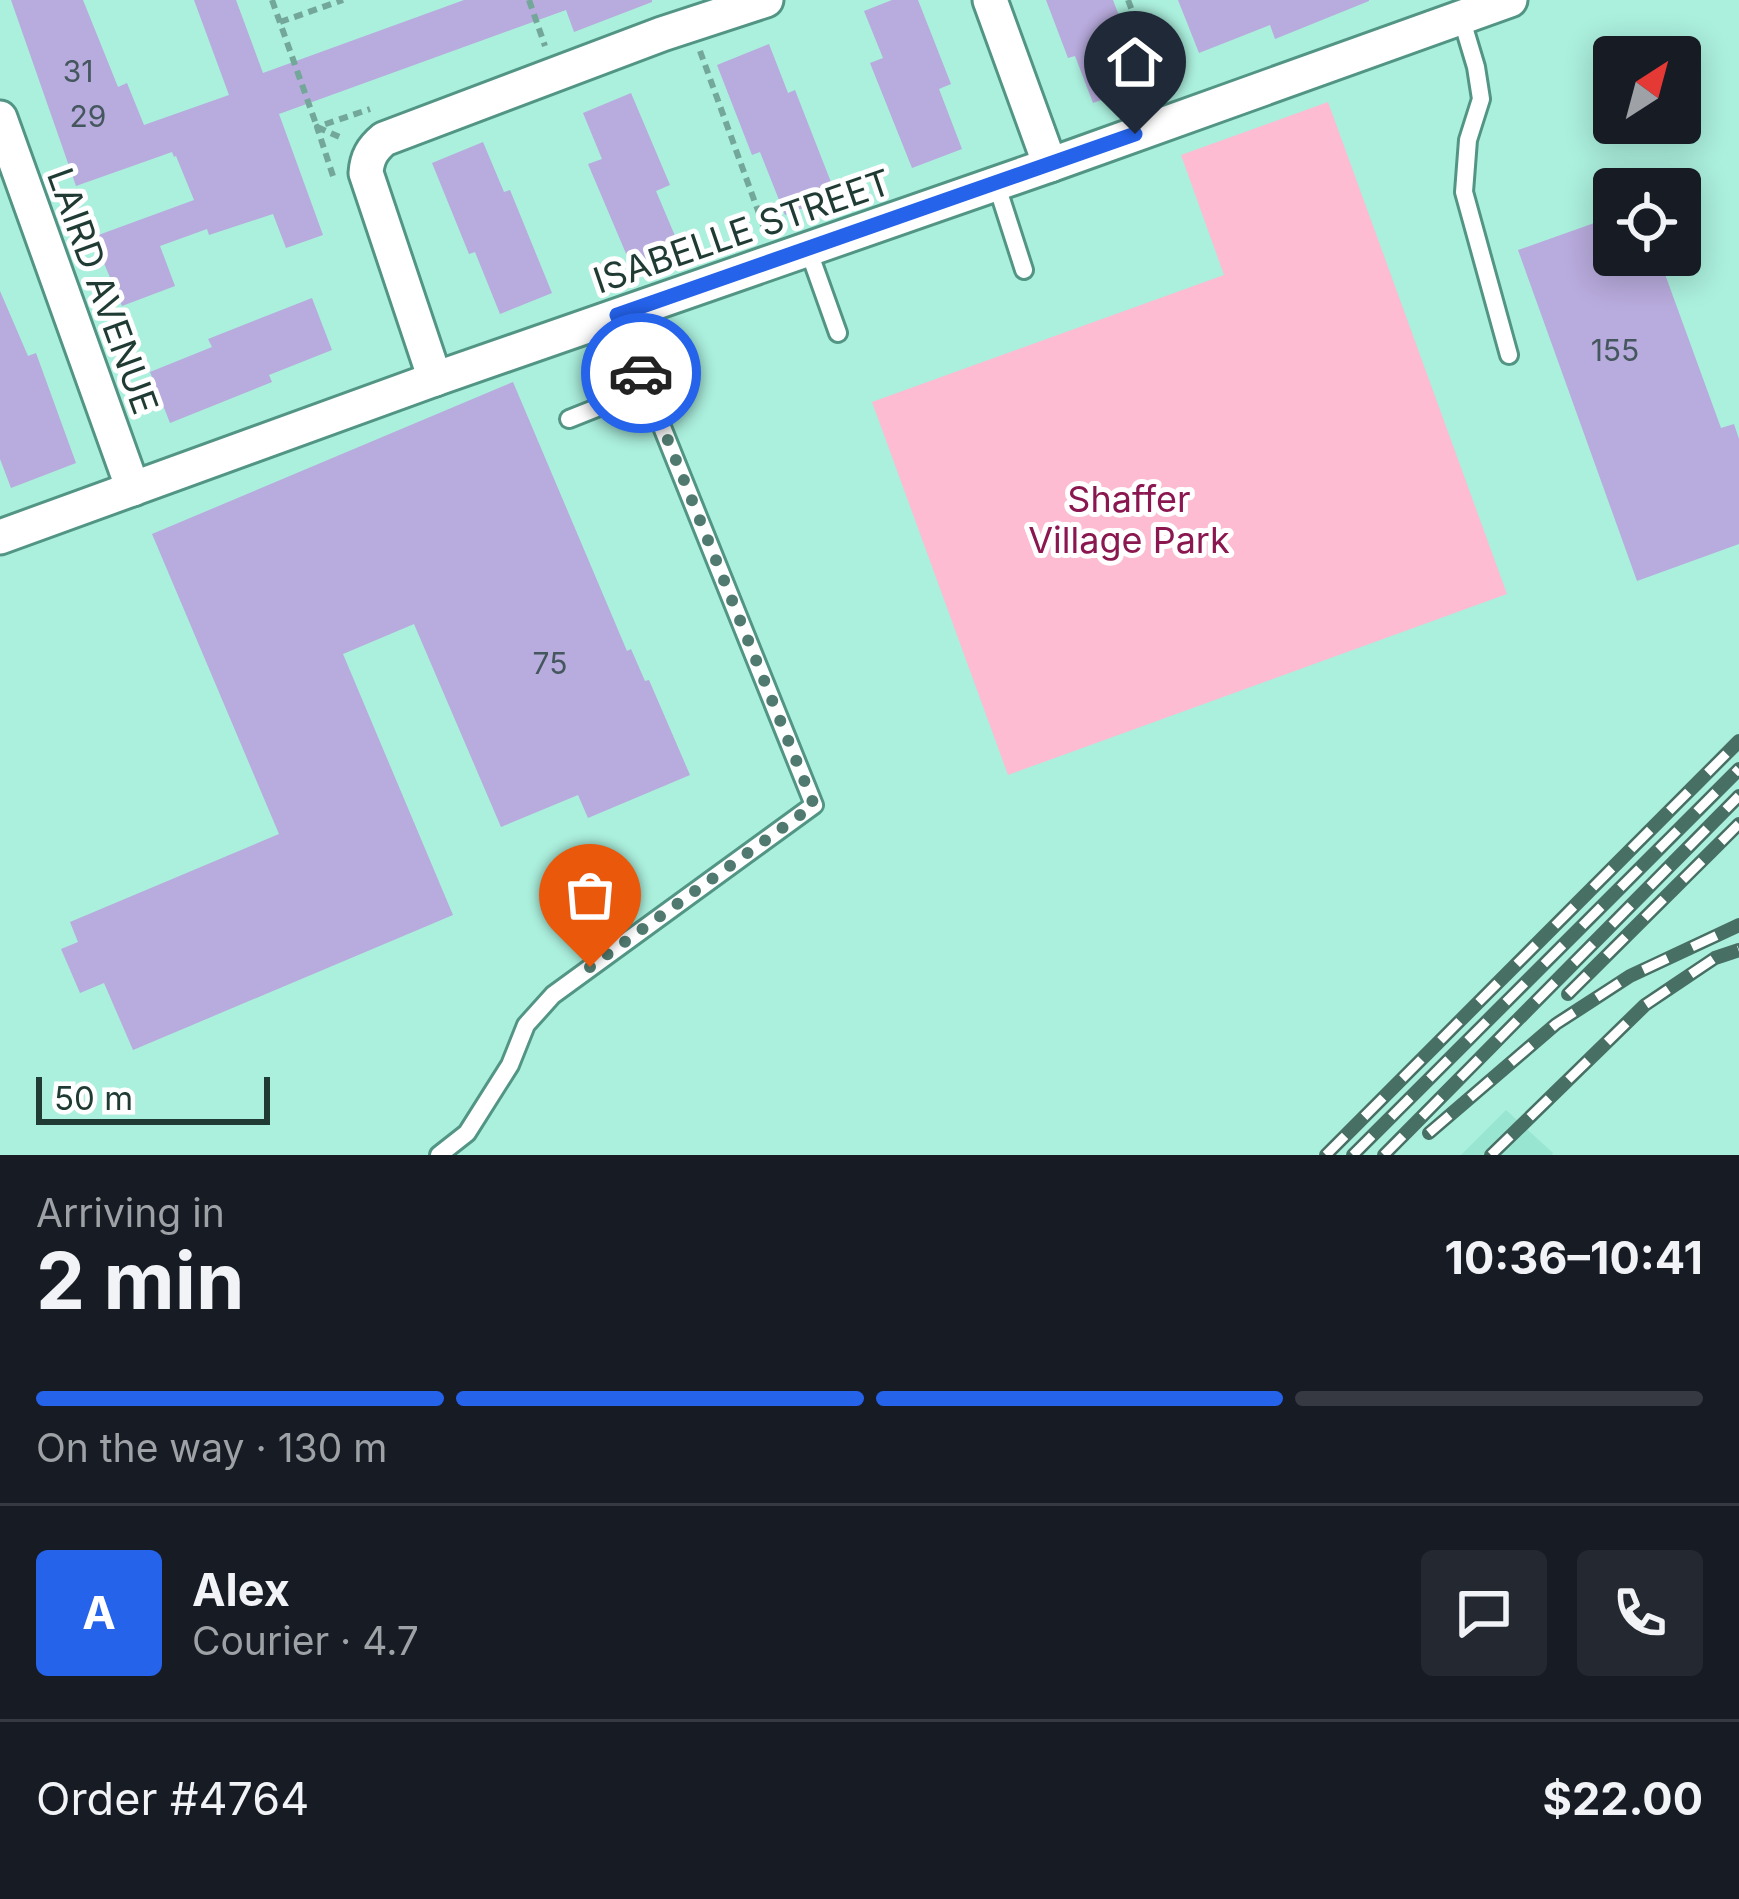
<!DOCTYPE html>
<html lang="en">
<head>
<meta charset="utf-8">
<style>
  :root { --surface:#171b24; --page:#242831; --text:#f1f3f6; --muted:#9ea1a6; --line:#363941; --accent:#2563eb }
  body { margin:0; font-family:Inter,sans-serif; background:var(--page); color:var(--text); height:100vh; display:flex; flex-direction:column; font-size:45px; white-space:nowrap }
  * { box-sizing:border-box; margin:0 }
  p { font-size:39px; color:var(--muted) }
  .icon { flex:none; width:66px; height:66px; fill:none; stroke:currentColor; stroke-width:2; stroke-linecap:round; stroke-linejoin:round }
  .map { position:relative; height:1155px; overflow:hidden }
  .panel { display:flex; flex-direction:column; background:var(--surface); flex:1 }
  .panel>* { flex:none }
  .needle { width:78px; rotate:36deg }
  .buttons { position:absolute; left:1593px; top:36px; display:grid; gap:24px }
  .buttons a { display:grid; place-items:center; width:108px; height:108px; border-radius:12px; background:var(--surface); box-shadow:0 6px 30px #0003; font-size:60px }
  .scale { position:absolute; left:36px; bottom:30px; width:234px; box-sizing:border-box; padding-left:12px; border:6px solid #1f3b34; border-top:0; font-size:33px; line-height:42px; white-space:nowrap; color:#1f3b34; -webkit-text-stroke:9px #fff; paint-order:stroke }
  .pin { position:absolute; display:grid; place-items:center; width:102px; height:102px; color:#fff; margin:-123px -51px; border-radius:50% 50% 50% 0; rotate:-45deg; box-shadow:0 0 12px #0007 }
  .pin .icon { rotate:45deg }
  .courier { position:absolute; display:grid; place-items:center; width:120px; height:120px; margin:-60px; border:9px solid #2563eb; border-radius:50%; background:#fff; color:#222; box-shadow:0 3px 15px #0007 }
  .overview em { font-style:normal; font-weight:700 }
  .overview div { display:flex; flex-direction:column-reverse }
  .overview { display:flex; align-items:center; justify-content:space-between; height:204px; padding:0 36px }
  h1 { font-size:78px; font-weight:700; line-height:90px }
  .bar { display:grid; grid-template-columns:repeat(4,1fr); gap:18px 12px; align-content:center; height:144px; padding:0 36px }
  .bar i { height:15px; border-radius:9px; background:var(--line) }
  .bar .selected { background:var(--accent) }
  .bar p { grid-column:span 4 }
  .line { display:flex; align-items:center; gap:30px; padding:0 36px; border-top:3px solid var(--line) }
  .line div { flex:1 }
  .round { display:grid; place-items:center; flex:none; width:126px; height:126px; border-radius:12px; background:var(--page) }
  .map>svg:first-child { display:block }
  .built { fill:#98e6d2 }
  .green { fill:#fdbcd2 }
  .building { fill:#b8abdd }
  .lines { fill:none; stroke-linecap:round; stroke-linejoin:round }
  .lane-casing { stroke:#539585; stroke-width:22 }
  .street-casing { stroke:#539585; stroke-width:39 }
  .path { stroke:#73a799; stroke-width:6; stroke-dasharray:9 6; stroke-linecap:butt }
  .lane { stroke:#fff; stroke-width:16 }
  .street { stroke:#fff; stroke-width:33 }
  .rail-casing { stroke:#476f64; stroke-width:14 }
  .rail { stroke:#fff; stroke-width:9; stroke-dasharray:27; stroke-linecap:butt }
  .done { stroke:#507a6f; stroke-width:12; stroke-dasharray:0 21.6 }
  .route { stroke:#2563eb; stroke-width:15 }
  .labels { text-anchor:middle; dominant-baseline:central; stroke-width:10; stroke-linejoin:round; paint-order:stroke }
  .number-label { font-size:30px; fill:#45575e }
  .street-label { font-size:36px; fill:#1f3b34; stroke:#fff }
  .park-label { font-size:36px; fill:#8a1750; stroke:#fff }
</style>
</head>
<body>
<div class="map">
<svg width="1739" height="1155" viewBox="0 0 1739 1155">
  <rect width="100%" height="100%" fill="#abefdd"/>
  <!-- built -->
  <path class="built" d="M1506,1110l47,43 -1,2h-91z"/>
  <!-- green -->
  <path class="green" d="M1328,102l179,492 -499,181 -136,-373 352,-127 -43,-120z"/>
  <!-- building -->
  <g class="building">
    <path d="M11,0h72l35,87 9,-4 17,42 85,-30 -35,-95h42l27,73 201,-73h188v2l-78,30 -8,-22 -287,104 44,121 -37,13 -13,-34 -64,21 -2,-6 -47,17 15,40 -53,20 -29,-69 101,-37 -18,-44 -2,1 -2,-5 -96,34z"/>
    <path d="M892,0h26l33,84 -12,5 23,60 -50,19 -42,-105 13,-5 -19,-47z"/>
    <path d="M1046,0h67l32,84 -52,19 -18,-47 -7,2z"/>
    <path d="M1178,0h191v1l-94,38 -5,-14 -71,28z"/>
    <path d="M769,44l19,49 7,-3 41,105 -51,20 -25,-63 -8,3 -35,-90z"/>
    <path d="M631,93l39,92 -14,6 25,59 -48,20 -45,-106 14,-5 -19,-46z"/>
    <path d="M483,142l21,50 6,-2 42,103 -52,21 -25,-62 -6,2 -37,-91z"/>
    <path d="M1614,216v39h44l63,173 13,-4 5,15v105l-102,37 -119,-331z"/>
    <path d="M0,291l28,65 8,-3 40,110 -65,25 -11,-29z"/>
    <path d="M312,298l20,52 -63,25 3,7 -102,41 -20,-51 62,-25 -4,-8z"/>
    <path d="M513,382l114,269 4,-2 14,32 4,-1 41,95 -102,43 -10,-23 -77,32 -87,-203 -71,30 110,261 -320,135 -29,-67 -24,10 -19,-44 17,-7 -8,-20 209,-88 -127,-300z"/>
  </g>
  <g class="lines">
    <!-- lane casing -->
    <g class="lane-casing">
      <g id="lane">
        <path d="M1461,17l15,50 5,32 -13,41 -4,52 45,163"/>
        <path d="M996,183l28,87"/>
        <path d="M808,249l30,84"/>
        <path d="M569,419l78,-31"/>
        <path d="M439,1155l28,-22 43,-68 16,-40 27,-30 261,-190 -197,-490"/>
      </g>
    </g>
    <!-- street casing -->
    <g class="street-casing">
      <g id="street">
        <path d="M990,0l60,165"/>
        <path d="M0,118l133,371"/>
        <path d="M435,379l-69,-206c1,-15 6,-24 18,-34l278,-105 104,-34"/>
        <path d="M0,537l435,-158 615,-214 460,-165"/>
      </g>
    </g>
    <!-- path -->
    <g class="path">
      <path d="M272,0l45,127 27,12"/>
      <path d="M529,0l16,46"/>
      <path d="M1128,0l35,91"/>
      <path d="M280,22l63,-22"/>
      <path d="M700,51l65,179"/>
      <path d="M333,176l-16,-49 53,-18"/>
    </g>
    <!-- lane -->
    <use href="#lane" class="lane"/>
    <!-- street -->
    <use href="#street" class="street"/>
    <!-- rail casing -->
    <g class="rail-casing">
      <g id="rail">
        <path d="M1568,994l171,-170"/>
        <path d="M1429,1133l127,-109 74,-48 109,-51"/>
        <path d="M1326,1155l413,-414"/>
        <path d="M1353,1155l386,-386"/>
        <path d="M1384,1155l355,-359"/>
        <path d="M1491,1155l154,-150 70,-47 24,-8"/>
      </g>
    </g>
    <!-- rail -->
    <use href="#rail" class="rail"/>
  </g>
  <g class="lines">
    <!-- done -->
    <path class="done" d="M590,967l224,-162 -173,-432"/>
    <!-- route -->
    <path class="route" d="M641,373l-24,-58 518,-181"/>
  </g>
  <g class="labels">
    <!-- number labels -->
    <g class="number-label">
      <text x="78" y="71">31</text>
      <text x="88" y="116">29</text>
      <text x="1615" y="350">155</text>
      <text x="550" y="663">75</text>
    </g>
    <!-- street labels -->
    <g class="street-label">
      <text transform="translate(742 231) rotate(-19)">ISABELLE STREET</text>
      <text transform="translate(103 291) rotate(70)">LAIRD AVENUE</text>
    </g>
    <!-- park labels -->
    <g class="park-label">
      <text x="1129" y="499">Shaffer<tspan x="1129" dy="41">Village Park</tspan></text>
    </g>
  </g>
</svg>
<div class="buttons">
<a><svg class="needle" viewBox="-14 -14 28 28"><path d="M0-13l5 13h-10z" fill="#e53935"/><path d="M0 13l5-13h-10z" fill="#9ea1a6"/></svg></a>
<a><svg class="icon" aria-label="locate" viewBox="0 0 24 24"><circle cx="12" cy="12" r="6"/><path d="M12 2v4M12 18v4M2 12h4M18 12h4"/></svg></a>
</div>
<div class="scale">50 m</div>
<div class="pin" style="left:590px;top:967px;background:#ea580c"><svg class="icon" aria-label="bag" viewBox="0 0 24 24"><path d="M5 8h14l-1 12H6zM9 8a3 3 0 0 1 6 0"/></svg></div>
<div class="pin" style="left:1135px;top:134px;background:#1f2937"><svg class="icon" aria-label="home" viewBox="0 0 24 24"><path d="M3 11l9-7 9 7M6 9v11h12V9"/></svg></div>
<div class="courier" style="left:641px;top:373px"><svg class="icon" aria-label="car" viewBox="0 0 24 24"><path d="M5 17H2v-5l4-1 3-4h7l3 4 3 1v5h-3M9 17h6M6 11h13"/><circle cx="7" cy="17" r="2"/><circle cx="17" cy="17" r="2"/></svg></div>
</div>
<section class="panel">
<div class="overview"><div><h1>2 min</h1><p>Arriving in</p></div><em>10:36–10:41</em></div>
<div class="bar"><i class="selected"></i><i class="selected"></i><i class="selected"></i><i></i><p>On the way · 130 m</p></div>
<div class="line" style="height:216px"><b class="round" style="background:var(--accent);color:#fff">A</b><div><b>Alex</b><p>Courier · 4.7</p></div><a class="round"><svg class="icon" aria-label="chat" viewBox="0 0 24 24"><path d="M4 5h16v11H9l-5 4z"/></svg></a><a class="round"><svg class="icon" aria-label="phone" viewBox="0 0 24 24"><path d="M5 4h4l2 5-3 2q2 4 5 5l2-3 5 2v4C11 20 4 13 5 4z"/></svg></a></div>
<div class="line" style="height:156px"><div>Order #4764</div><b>$22.00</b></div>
</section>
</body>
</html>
